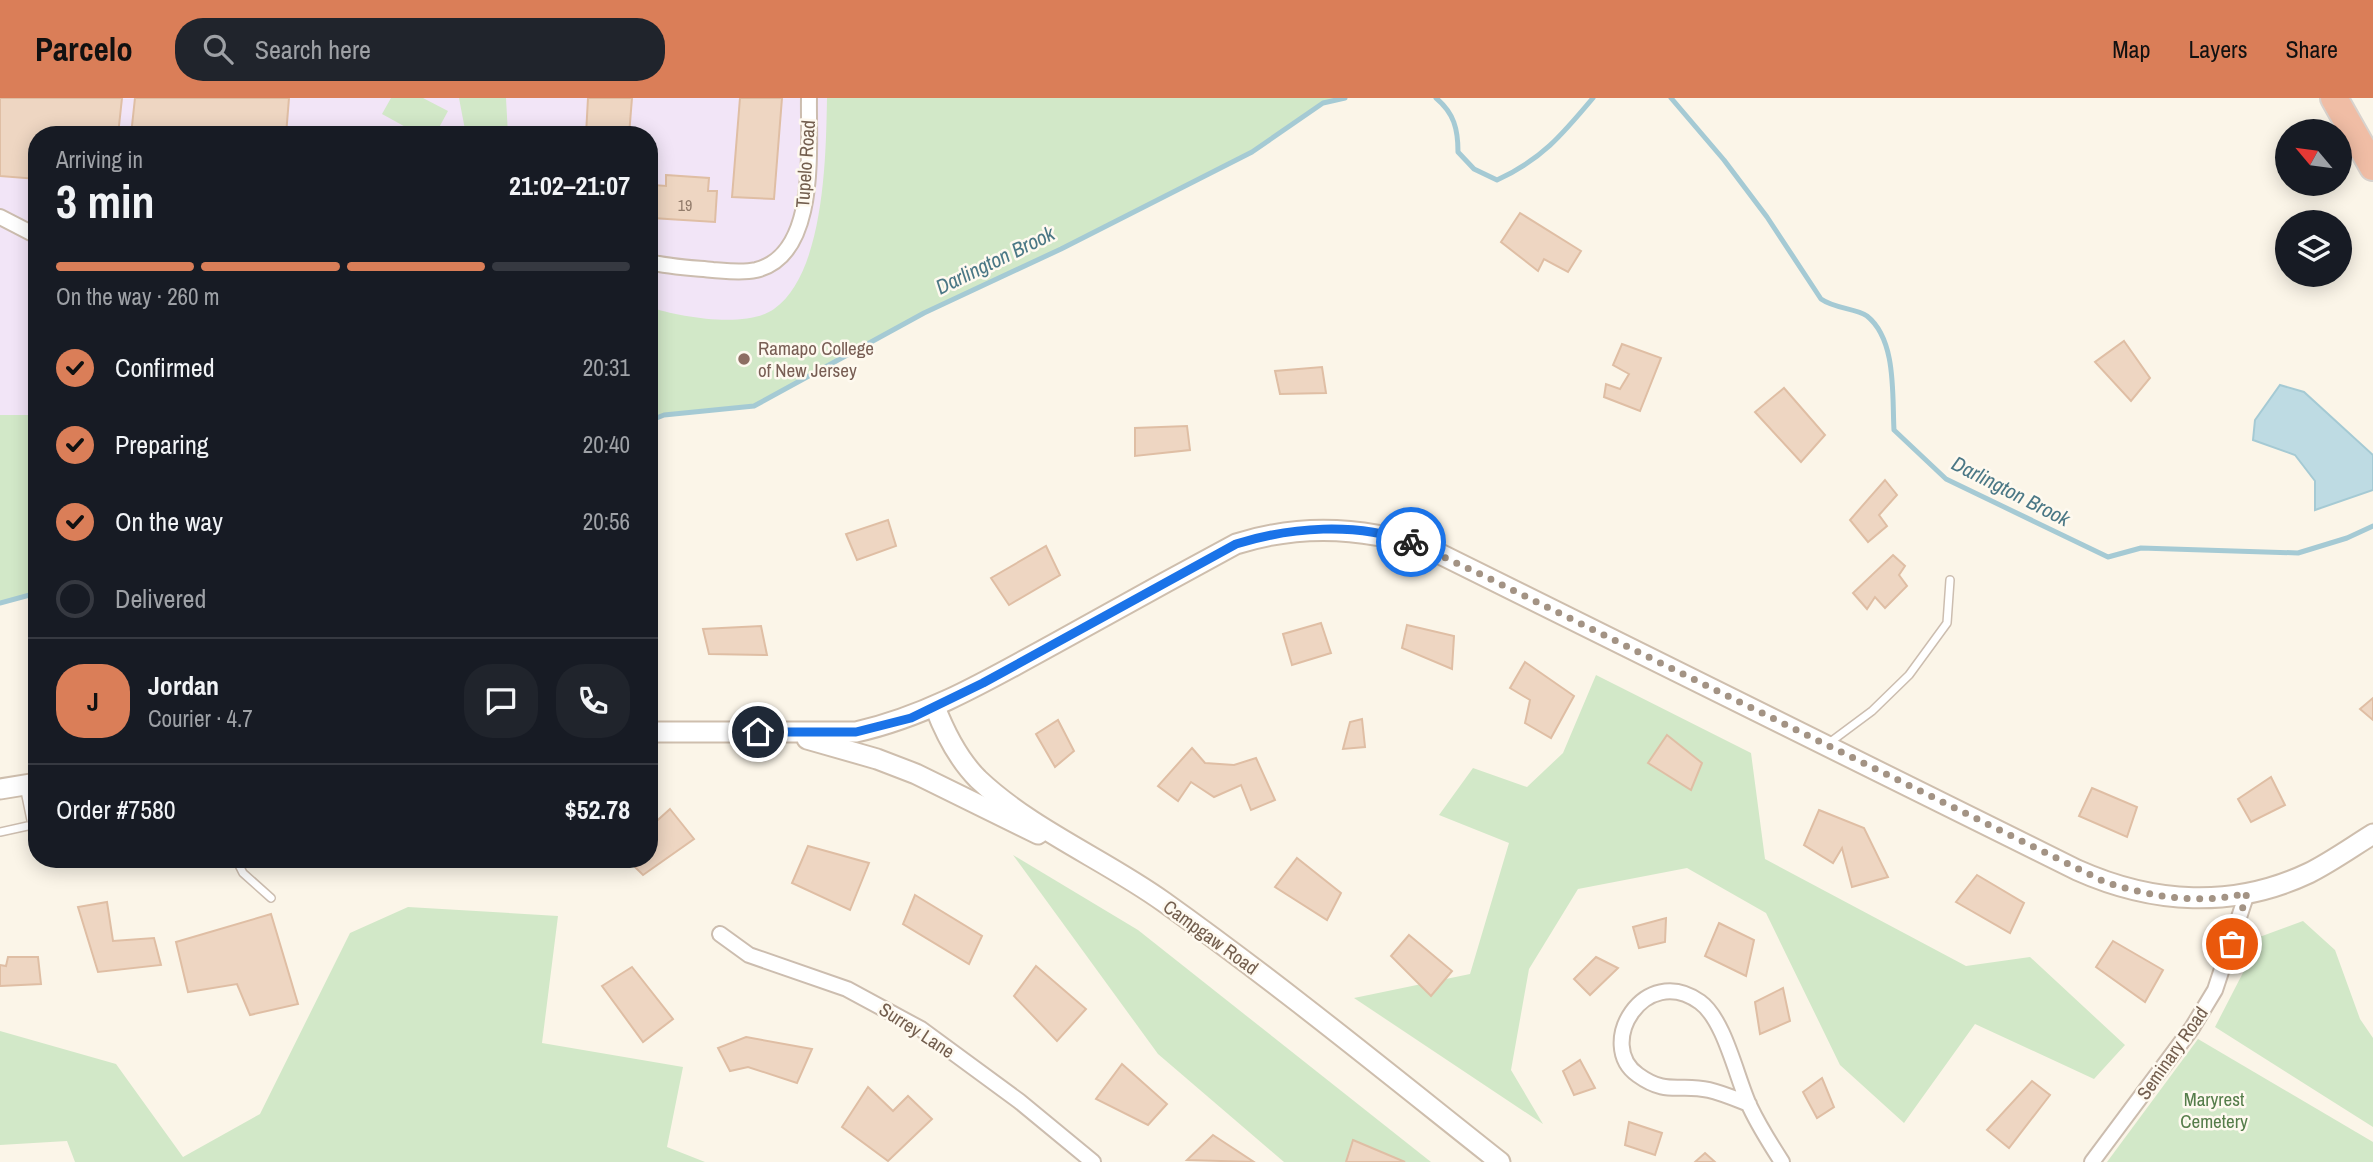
<!DOCTYPE html>
<html lang="en">
<head>
<meta charset="utf-8">
<style>
  :root { --surface:#171b24; --page:#20242c; --text:#f1f3f6; --muted:#9ea1a6; --line:#363941; --accent:#da7e58 }
  body { margin:0; font-family:"Archivo Narrow",sans-serif; background:var(--page); color:var(--text); height:100vh; display:flex; flex-direction:column; font-size:26px; white-space:nowrap }
  * { box-sizing:border-box; margin:0 }
  p { font-size:23px; color:var(--muted) }
  .icon { flex:none; width:38px; height:38px; fill:none; stroke:currentColor; stroke-width:2; stroke-linecap:round; stroke-linejoin:round }
  .map { position:relative; flex:1; overflow:hidden }
  .panel { position:absolute; left:28px; top:28px; width:630px; height:742px; display:flex; flex-direction:column; background:var(--surface); border-radius:28px; box-shadow:0 4px 18px #0003 }
  .panel>* { flex:none }
  .needle { width:46px; rotate:299deg }
  .controls { position:absolute; left:2275px; top:21px; display:grid; gap:14px }
  .controls a { display:grid; place-items:center; width:77px; height:77px; border-radius:50%; background:var(--surface); box-shadow:0 4px 18px #0003; font-size:35px }
  .pin { position:absolute; display:grid; place-items:center; width:60px; height:60px; color:#fff; margin:-30px; border:4px solid #fff; border-radius:50%; box-shadow:0 2px 7px #0007 }
  .courier { position:absolute; display:grid; place-items:center; width:70px; height:70px; margin:-35px; border:5px solid #1a73e8; border-radius:50%; background:#fff; color:#222; box-shadow:0 2px 9px #0007 }
  .headline em { font-style:normal; font-weight:800 }
  .headline div { display:flex; flex-direction:column-reverse }
  .headline { display:flex; align-items:center; justify-content:space-between; height:119px; padding:0 28px }
  h1 { font-size:46px; font-weight:800; line-height:52px }
  .bar { display:grid; grid-template-columns:repeat(4,1fr); gap:10px 7px; align-content:center; height:84px; padding:0 28px }
  .bar i { height:9px; border-radius:5px; background:var(--line) }
  .bar .selected { background:var(--accent) }
  .bar p { grid-column:span 4 }
  .line { display:flex; align-items:center; gap:18px; padding:0 28px; border-top:2px solid var(--line) }
  .line div { flex:1 }
  .round { display:grid; place-items:center; flex:none; width:74px; height:74px; border-radius:28px; background:var(--page) }
  ol { padding:0 28px; list-style:none }
  li { display:flex; align-items:center; gap:21px; height:77px }
  li p { margin-inline-start:auto }
  li .icon { padding:7px; border-radius:50%; background:var(--accent); color:#111; stroke-width:4 }
  li:last-child { color:var(--muted) }
  li i { width:38px; height:38px; border:4px solid var(--line); border-radius:50% }
  header { display:flex; align-items:center; gap:42px; box-sizing:border-box; height:98px; padding:0 35px; background:var(--accent); color:#111 }
  header strong { font-size:33px }
  nav { display:flex; gap:38px; margin-inline-start:auto; font-size:24px }
  .search { width:490px; height:63px; background:var(--page); display:flex; align-items:center; gap:18px; box-sizing:border-box; padding:0 24px; border-radius:28px; color:var(--muted); font-size:26px }
  .map>svg:first-child { display:block }
  .education { fill:#f2e5f7 }
  .green { fill:#d2e8c8 }
  .water { fill:#bedbe3; stroke:#a5cad4; stroke-width:2 }
  .lines { fill:none; stroke-linecap:round; stroke-linejoin:round }
  .stream { stroke:#a5cad4; stroke-width:5 }
  .building { fill:#eed6c2; stroke:#dfbea4; stroke-width:2 }
  .service-casing { stroke:#ccbdaf; stroke-width:10 }
  .minor-casing { stroke:#ccbdaf; stroke-width:18 }
  .secondary-casing { stroke:#cebead; stroke-width:23 }
  .motorway-casing { stroke:#d8d2cd; stroke-width:30 }
  .service { stroke:#fff; stroke-width:7 }
  .minor { stroke:#fff; stroke-width:14 }
  .secondary { stroke:#fff; stroke-width:19 }
  .motorway { stroke:#f0bda5; stroke-width:26 }
  .done { stroke:#a39384; stroke-width:7; stroke-dasharray:0 12.6 }
  .route { stroke:#1a73e8; stroke-width:9 }
  .education-dot { fill:#8d6e63; stroke:#fef9ef; stroke-width:2.5 }
  .labels { text-anchor:middle; dominant-baseline:central; stroke-width:5; stroke-linejoin:round; paint-order:stroke }
  .number-label { font-size:16px; fill:#927c6b }
  .street-label { font-size:19px; fill:#735e4e; stroke:#fef9ef }
  .education-label { font-size:19px; fill:#785e54; stroke:#fef9ef; text-anchor:start }
  .park-label { font-size:19px; fill:#557d4a; stroke:#fef9ef }
  .water-label { font-size:21px; font-style:italic; fill:#4a7785; stroke:#fef9ef }
</style>
</head>
<body>
<header>
<strong>Parcelo</strong>
<div class="search"><svg class="icon" aria-label="search" viewBox="0 0 24 24"><circle cx="10" cy="10" r="6"/><path d="M15 15l6 6"/></svg>Search here</div>
<nav><a>Map</a><a>Layers</a><a>Share</a></nav>
</header>
<div class="map">
<svg width="2373" height="1064" viewBox="0 0 2373 1064">
  <rect width="100%" height="100%" fill="#fbf5e8"/>
  <!-- education -->
  <path class="education" d="M0,0h1344l-21,5 -71,49 -328,161 -170,93 -90,9 -15,5v-285h-612v460l-37,9z"/>
  <!-- green -->
  <g class="green">
    <path d="M391,0h32l25,13 -13,24h-15l-38,-21z"/>
    <path d="M459,0h47l2,37h-42z"/>
    <path d="M827,0h518l-22,5 -71,49 -191,97 -137,64 -170,93 -90,9 -15,6v-114c31,10 97,22 125,2 51,-36 52,-155 53,-211z"/>
    <path d="M0,317h37v178l-37,10z"/>
    <path d="M1596,577l155,78 14,106 201,107 64,-9 95,88 -31,34 -119,-55 -71,99 -64,-58 -74,-152 -79,-45 -109,21 -49,80 -18,101 32,54 -189,-126 116,-24 39,-131 -70,-28 34,-47 54,19 36,-34z"/>
    <path d="M1013,757l125,75 293,232h-147l-126,-108z"/>
    <path d="M408,809l150,9 -16,127 141,24 -16,80 38,15h-630l-8,-21 -67,4v-114l116,33 67,93 77,-43 90,-181z"/>
    <path d="M2303,823l32,29 25,69 13,19v89l-158,-100 33,-64 6,-24z"/>
    <path d="M2198,941l175,103v20h-266z"/>
  </g>
  <!-- water -->
  <path class="water" d="M2280,287l24,7 69,63v35l-58,20v-29l-20,-26 -42,-15 2,-20z"/>
  <g class="lines">
    <!-- stream -->
    <g class="stream">
      <path d="M1436,0c18,15 22,31 22,54l16,17 23,11c44,-20 65,-45 96,-82"/>
      <path d="M1671,0l53,62 43,57 54,82c14,10 35,9 46,17 30,24 25,80 27,114l52,49 162,78 33,-9 157,5 49,-15 26,-12"/>
      <path d="M649,323l15,-6 90,-9 170,-93 137,-64 191,-97 71,-49 22,-5"/>
      <path d="M0,505l37,-10"/>
    </g>
  </g>
  <!-- building -->
  <g class="building">
    <path d="M0,0h122l-4,37h-81v44l-37,-3z"/>
    <path d="M135,0h154l-3,37h-155z"/>
    <path d="M588,0h44l-3,37h-43z"/>
    <path d="M740,0h42l-8,101 -42,-2z"/>
    <path d="M666,77l43,3 -1,13h9l-2,31 -63,-4 2,-33 12,1z"/>
    <path d="M1520,115l61,38 -13,21 -24,-13 -6,12 -37,-29z"/>
    <path d="M2124,243l26,37 -19,23 -36,-39z"/>
    <path d="M1622,246l39,14 -21,53 -36,-14 2,-13 14,5 9,-15 -16,-9z"/>
    <path d="M1322,269l4,26 -46,1 -5,-23z"/>
    <path d="M1784,290l41,47 -24,27 -46,-50z"/>
    <path d="M1187,328l3,24 -55,6v-28z"/>
    <path d="M1885,382l12,15 -18,20 8,11 -19,16 -18,-22z"/>
    <path d="M888,422l8,26 -39,14 -11,-26z"/>
    <path d="M1046,448l14,29 -51,30 -18,-27z"/>
    <path d="M1893,457l12,11 -6,9 8,11 -22,22 -10,-11 -8,12 -14,-16z"/>
    <path d="M1321,525l10,30 -39,12 -9,-31z"/>
    <path d="M1407,527l47,11 -2,33 -50,-21z"/>
    <path d="M761,528l6,29 -58,-1 -6,-25z"/>
    <path d="M1525,564l49,34 -23,42 -26,-15 5,-23 -20,-12z"/>
    <path d="M2373,600v22l-13,-11z"/>
    <path d="M1362,621l3,28 -22,2 7,-27z"/>
    <path d="M1058,622l16,31 -19,16 -19,-33z"/>
    <path d="M1667,637l35,28 -11,27 -43,-27z"/>
    <path d="M1192,650l13,15 29,2 22,-7 19,42 -24,10 -10,-25 -27,12 -23,-15 -13,19 -20,-15z"/>
    <path d="M2271,679l14,28 -34,17 -13,-23z"/>
    <path d="M2092,690l45,19 -10,30 -48,-21z"/>
    <path d="M670,711l24,30 -51,36 -16,-16h22v-31z"/>
    <path d="M1819,712l45,18 24,49 -36,10 -10,-39 -9,15 -29,-18z"/>
    <path d="M808,748l61,17 -19,47 -58,-27z"/>
    <path d="M1297,760l44,35 -14,27 -52,-33z"/>
    <path d="M1977,777l47,28 -14,30 -54,-31z"/>
    <path d="M915,797l67,41 -13,28 -66,-40z"/>
    <path d="M107,804l6,39 41,-3 7,27 -63,7 -20,-65z"/>
    <path d="M271,816l27,90 -48,11 -13,-31 -49,8 -12,-50z"/>
    <path d="M1666,820l-1,24 -26,6 -6,-21z"/>
    <path d="M1719,825l35,17 -8,36 -41,-20z"/>
    <path d="M1409,837l43,36 -21,25 -40,-40z"/>
    <path d="M2113,843l50,29 -18,32 -49,-35z"/>
    <path d="M8,859h30l3,27 -41,2v-21l6,1z"/>
    <path d="M1596,859l22,11 -28,27 -16,-16z"/>
    <path d="M1036,868l50,43 -29,32 -43,-45z"/>
    <path d="M632,869l41,52 -30,23 -41,-56z"/>
    <path d="M1783,890l7,33 -30,13 -5,-32z"/>
    <path d="M746,939l66,12 -15,34 -49,-16 -18,4 -12,-23z"/>
    <path d="M1580,962l15,28 -21,7 -11,-24z"/>
    <path d="M1122,966l45,40 -19,21 -52,-26z"/>
    <path d="M1822,980l12,29 -17,11 -14,-26z"/>
    <path d="M2032,983l18,14 -41,53 -22,-18z"/>
    <path d="M868,989l25,24 15,-15 24,23 -44,42 -46,-34z"/>
    <path d="M1629,1024l33,11 -7,22 -30,-10z"/>
    <path d="M1213,1037l41,27 -67,-2z"/>
    <path d="M1353,1042l52,22h-59z"/>
    <path d="M1705,1055l10,9h-20z"/>
  </g>
  <g class="lines">
    <!-- service casing -->
    <g class="service-casing">
      <g id="service">
        <path d="M1829,645l43,-32 37,-36 38,-52 3,-43"/>
        <path d="M0,734l32,-7 -8,-39"/>
        <path d="M236,761l7,14 28,25"/>
      </g>
    </g>
    <!-- minor casing -->
    <g class="minor-casing">
      <g id="minor">
        <path d="M0,119l37,19"/>
        <path d="M649,164c21,5 43,6 64,8 14,1 29,3 43,0 63,-15 52,-123 53,-172"/>
        <path d="M720,836l29,21 98,34 74,40 98,72 74,61"/>
        <path d="M1749,1006c-13,-5 -27,-11 -40,-14 -30,-7 -42,6 -71,-15 -43,-30 6,-113 62,-73 25,18 37,78 50,105 9,19 21,38 32,55"/>
        <path d="M2092,1064l100,-134 23,-38 32,-97"/>
      </g>
    </g>
    <!-- secondary casing -->
    <g class="secondary-casing">
      <g id="secondary">
        <path d="M935,609c10,26 23,52 43,72 54,51 126,80 186,123 115,82 225,172 336,260"/>
        <path d="M649,634h207c72,-16 134,-53 198,-88 61,-34 121,-67 182,-100 66,-21 131,-17 196,6l645,320c76,34 156,39 232,3 22,-11 43,-26 64,-39"/>
        <path d="M807,641l70,20 39,15 122,60"/>
        <path d="M0,691l37,-6"/>
      </g>
    </g>
    <!-- motorway casing -->
    <g class="motorway-casing">
      <path id="motorway" d="M2334,0l39,69"/>
    </g>
    <!-- service -->
    <use href="#service" class="service"/>
    <!-- minor -->
    <use href="#minor" class="minor"/>
    <!-- secondary -->
    <use href="#secondary" class="secondary"/>
    <!-- motorway -->
    <use href="#motorway" class="motorway"/>
  </g>
  <g class="lines">
    <!-- done -->
    <path class="done" d="M1411,444l67,31 627,309c47,15 94,23 142,11l-15,51"/>
    <!-- route -->
    <path class="route" d="M758,634h98l55,-14 72,-35 253,-139c55,-17 119,-22 175,-2"/>
  </g>
  <!-- markers -->
  <circle class="education-dot" cx="744" cy="261" r="7"/>
  <g class="labels">
    <!-- number labels -->
    <g class="number-label">
      <text x="685" y="107">19</text>
    </g>
    <!-- street labels -->
    <g class="street-label">
      <text transform="translate(805 66) rotate(-86)">Tupelo Road</text>
      <text transform="translate(1211 839) rotate(36)">Campgaw Road</text>
      <text transform="translate(917 932) rotate(33)">Surrey Lane</text>
      <text transform="translate(2172 955) rotate(-55)">Seminary Road</text>
    </g>
    <!-- education labels -->
    <g class="education-label">
      <text x="758" y="250">Ramapo College<tspan x="758" dy="22">of New Jersey</tspan></text>
    </g>
    <!-- park labels -->
    <g class="park-label">
      <text x="2214" y="1001">Maryrest<tspan x="2214" dy="22">Cemetery</tspan></text>
    </g>
    <!-- water labels -->
    <g class="water-label">
      <text transform="translate(995 162) rotate(-26)">Darlington Brook</text>
      <text transform="translate(2011 393) rotate(27)">Darlington Brook</text>
    </g>
  </g>
</svg>
<div class="controls">
<a><svg class="needle" viewBox="-14 -14 28 28"><path d="M0-13l5 13h-10z" fill="#e53935"/><path d="M0 13l5-13h-10z" fill="#9ea1a6"/></svg></a>
<a><svg class="icon" aria-label="layers" viewBox="0 0 24 24"><path d="M12 4l9 5-9 5-9-5zM3 14l9 5 9-5"/></svg></a>
</div>
<div class="pin" style="left:2232px;top:846px;background:#ea580c"><svg class="icon" aria-label="bag" viewBox="0 0 24 24"><path d="M5 8h14l-1 12H6zM9 8a3 3 0 0 1 6 0"/></svg></div>
<div class="pin" style="left:758px;top:634px;background:#1f2937"><svg class="icon" aria-label="home" viewBox="0 0 24 24"><path d="M3 11l9-7 9 7M6 9v11h12V9"/></svg></div>
<div class="courier" style="left:1411px;top:444px"><svg class="icon" aria-label="bike" viewBox="0 0 24 24"><circle cx="6" cy="16" r="4"/><circle cx="18" cy="16" r="4"/><path d="M6 16l4-8h5l3 8M10 8l3 8H6M13 5h3"/></svg></div>
<section class="panel">
<div class="headline"><div><h1>3 min</h1><p>Arriving in</p></div><em>21:02–21:07</em></div>
<div class="bar"><i class="selected"></i><i class="selected"></i><i class="selected"></i><i></i><p>On the way · 260 m</p></div>
<ol>
<li><svg class="icon" aria-label="check" viewBox="0 0 24 24"><path d="M5 12l5 5 9-10"/></svg>Confirmed<p>20:31</p></li>
<li><svg class="icon" aria-label="check" viewBox="0 0 24 24"><path d="M5 12l5 5 9-10"/></svg>Preparing<p>20:40</p></li>
<li><svg class="icon" aria-label="check" viewBox="0 0 24 24"><path d="M5 12l5 5 9-10"/></svg>On the way<p>20:56</p></li>
<li><i></i>Delivered</li>
</ol>
<div class="line" style="height:126px"><b class="round" style="background:var(--accent);color:#111">J</b><div><b>Jordan</b><p>Courier · 4.7</p></div><a class="round"><svg class="icon" aria-label="chat" viewBox="0 0 24 24"><path d="M4 5h16v11H9l-5 4z"/></svg></a><a class="round"><svg class="icon" aria-label="phone" viewBox="0 0 24 24"><path d="M5 4h4l2 5-3 2q2 4 5 5l2-3 5 2v4C11 20 4 13 5 4z"/></svg></a></div>
<div class="line" style="height:91px"><div>Order #7580</div><b>$52.78</b></div>
</section>
</div>
</body>
</html>
